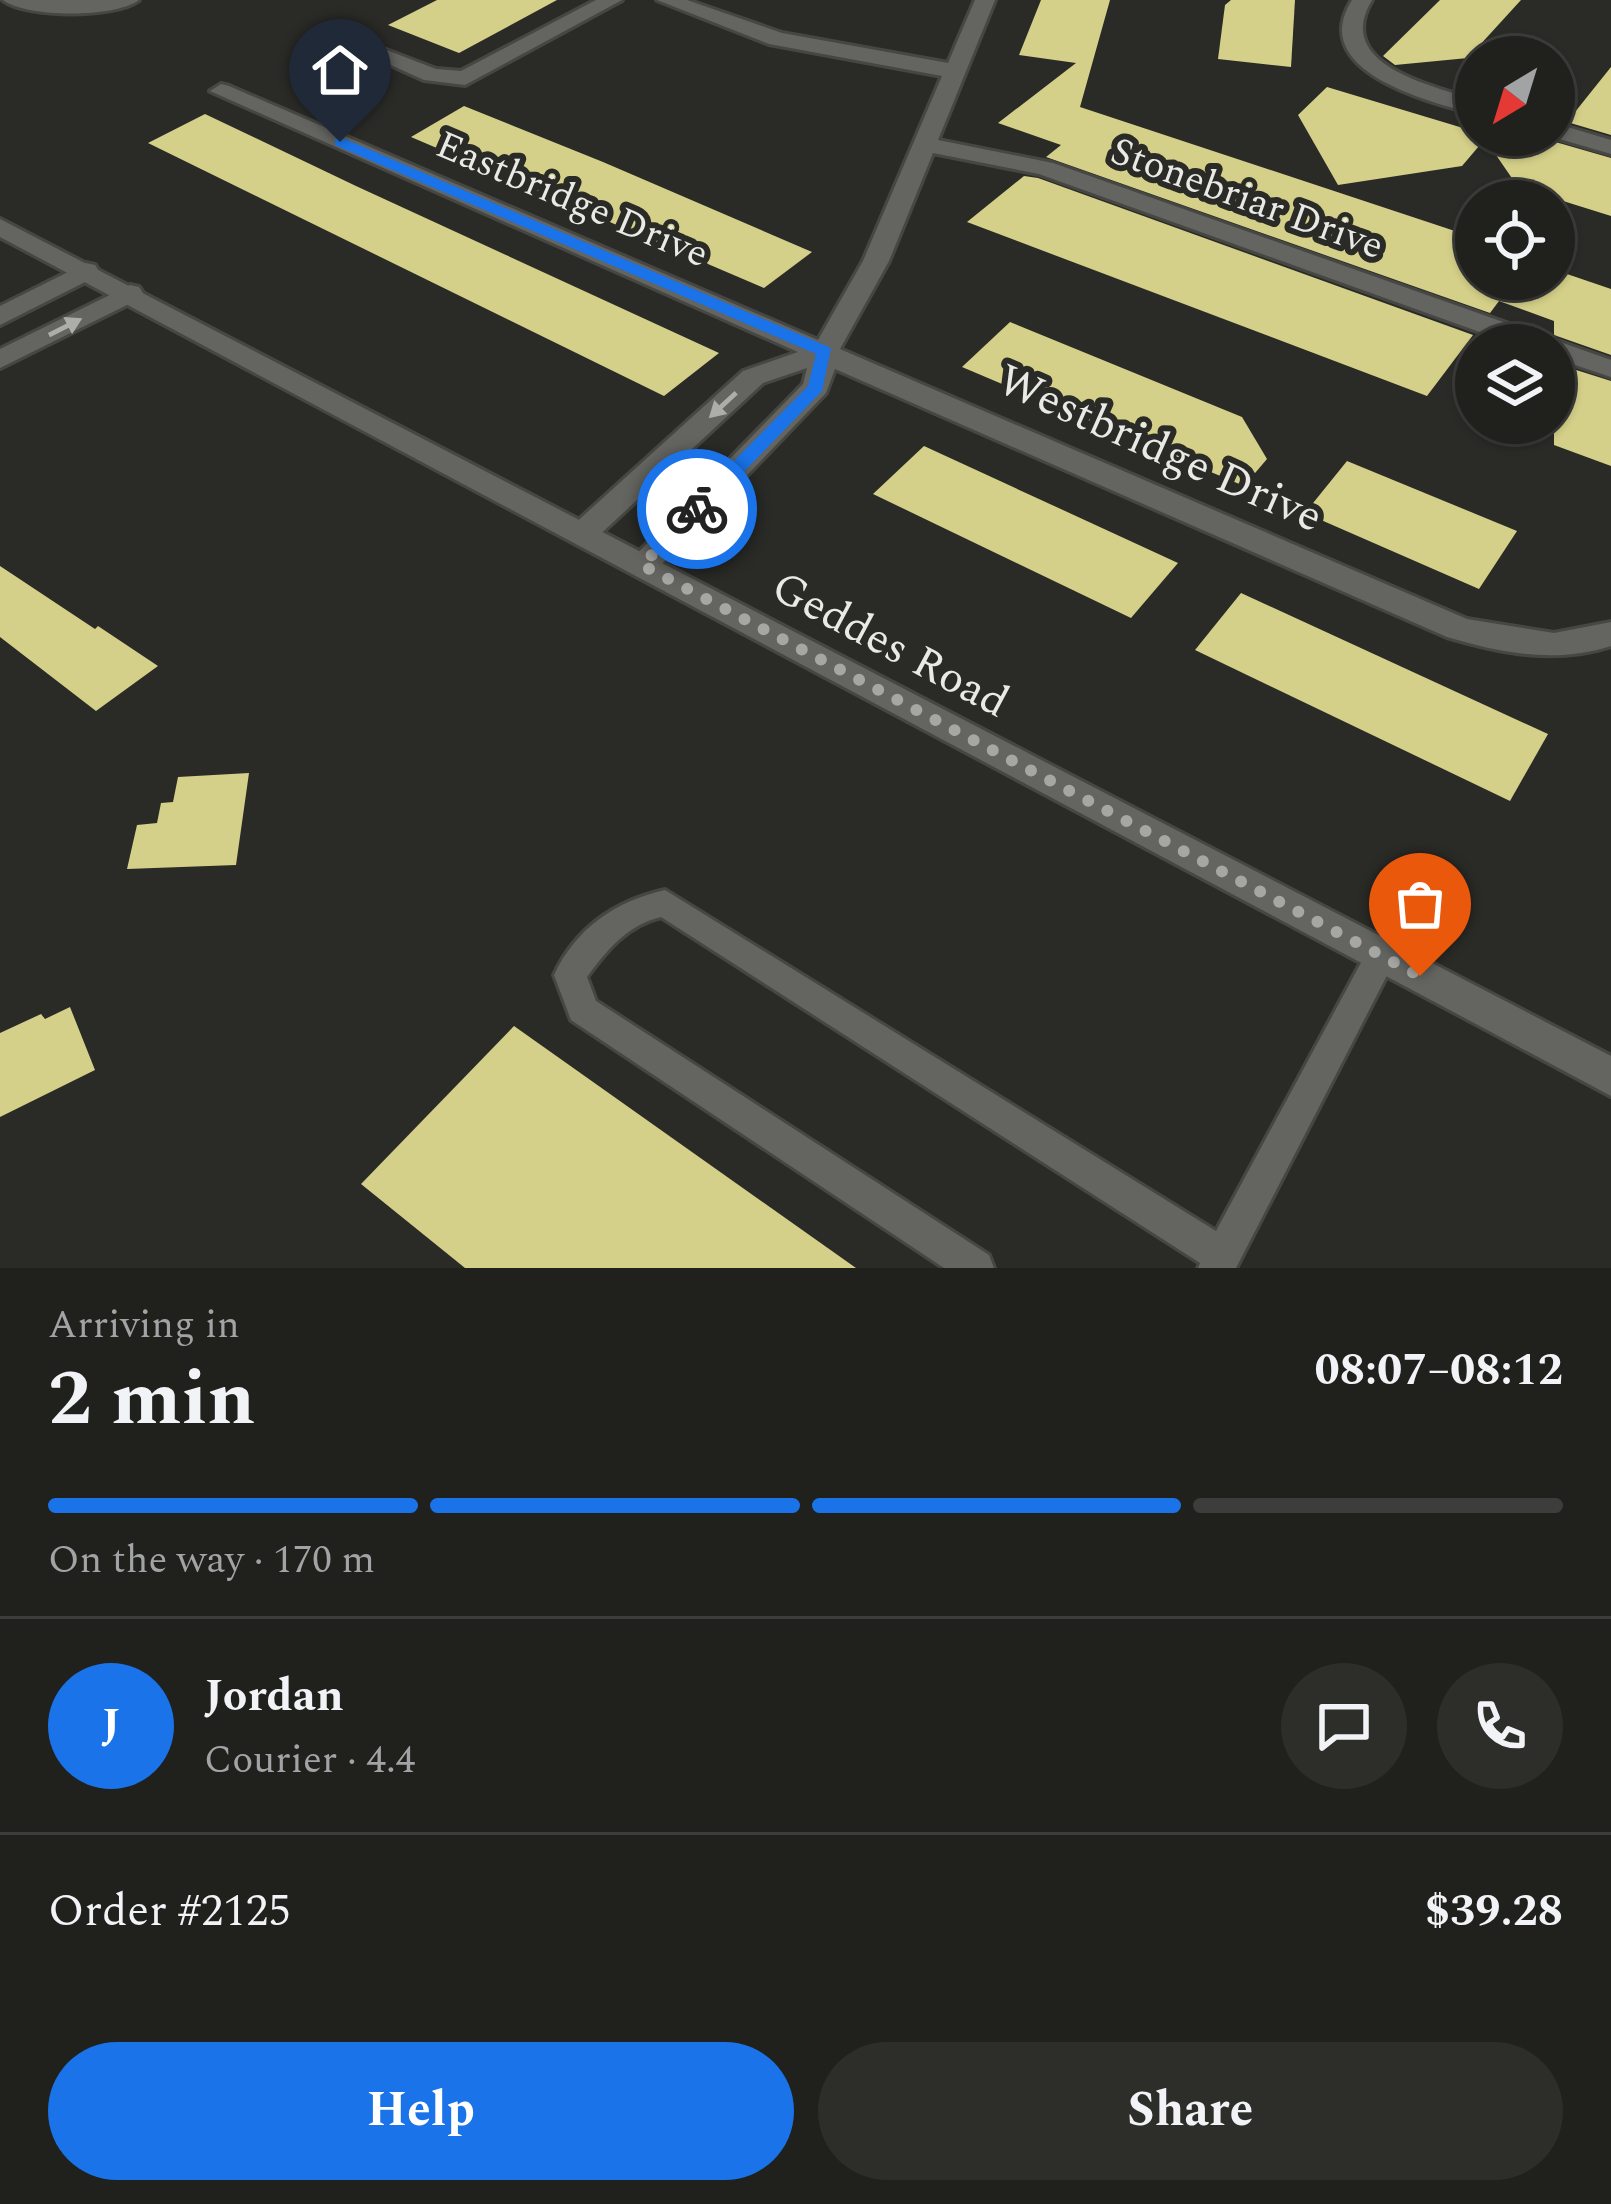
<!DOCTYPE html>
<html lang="en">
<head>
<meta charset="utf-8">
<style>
  :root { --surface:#20201d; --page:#2d2d2a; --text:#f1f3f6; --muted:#a2a3a4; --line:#3d3e3b; --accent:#1a73e8 }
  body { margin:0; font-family:Spectral,serif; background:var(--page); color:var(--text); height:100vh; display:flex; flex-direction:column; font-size:45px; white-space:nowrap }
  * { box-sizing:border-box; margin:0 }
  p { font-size:39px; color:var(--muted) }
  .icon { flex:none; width:66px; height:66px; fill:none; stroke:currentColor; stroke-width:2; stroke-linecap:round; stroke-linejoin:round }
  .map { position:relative; height:1268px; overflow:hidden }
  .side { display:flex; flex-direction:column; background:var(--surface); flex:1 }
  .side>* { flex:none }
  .needle { width:78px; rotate:218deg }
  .controls { position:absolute; left:1455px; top:36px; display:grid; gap:24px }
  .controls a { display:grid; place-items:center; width:120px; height:120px; border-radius:50%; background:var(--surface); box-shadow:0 3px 9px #0004,0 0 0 3px var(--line); font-size:60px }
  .pin { position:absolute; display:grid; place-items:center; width:102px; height:102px; color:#fff; margin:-123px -51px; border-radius:50% 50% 50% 0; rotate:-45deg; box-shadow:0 0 12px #0007 }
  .pin .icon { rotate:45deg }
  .courier { position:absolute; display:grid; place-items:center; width:120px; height:120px; margin:-60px; border:9px solid #1a73e8; border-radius:50%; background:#fff; color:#222; box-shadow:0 3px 15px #0007 }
  .overview em { font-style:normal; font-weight:700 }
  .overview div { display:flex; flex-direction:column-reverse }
  .overview { display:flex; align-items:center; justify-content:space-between; height:204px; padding:0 48px }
  h1 { font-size:78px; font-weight:700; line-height:90px }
  .bar { display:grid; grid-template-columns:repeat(4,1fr); gap:18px 12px; align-content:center; height:144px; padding:0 48px }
  .bar i { height:15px; border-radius:9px; background:var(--line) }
  .bar .active { background:var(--accent) }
  .bar p { grid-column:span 4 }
  .line { display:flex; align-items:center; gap:30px; padding:0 48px; border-top:3px solid var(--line) }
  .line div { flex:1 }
  .round { display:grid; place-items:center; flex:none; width:126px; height:126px; border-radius:63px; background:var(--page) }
  .button { display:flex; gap:24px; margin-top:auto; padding:24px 48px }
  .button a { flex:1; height:138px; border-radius:72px; background:var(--accent); color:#fff; font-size:48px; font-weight:700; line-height:138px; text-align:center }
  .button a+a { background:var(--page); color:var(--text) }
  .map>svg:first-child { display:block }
  .building { fill:#d4d089 }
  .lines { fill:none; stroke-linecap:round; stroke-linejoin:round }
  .service-casing { stroke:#464643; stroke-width:6 }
  .minor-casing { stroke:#464643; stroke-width:6 }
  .secondary-casing { stroke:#464643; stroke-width:6 }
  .service { fill:#646460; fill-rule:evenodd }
  .minor { fill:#646460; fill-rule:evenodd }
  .secondary { fill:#646460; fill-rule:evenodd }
  .oneway { fill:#adadaa }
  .route { fill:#1a73e8 }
  .done { stroke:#a6a6a3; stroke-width:12; stroke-dasharray:0 21.6 }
  .labels { text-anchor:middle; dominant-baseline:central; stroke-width:12; stroke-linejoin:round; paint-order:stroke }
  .far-street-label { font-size:39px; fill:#e9e9e6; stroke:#2a2a27 }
  .street-label { font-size:45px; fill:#e9e9e6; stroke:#2a2a27 }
</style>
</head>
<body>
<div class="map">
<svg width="1611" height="1268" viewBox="0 0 1611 1268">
  <rect width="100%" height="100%" fill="#2a2a27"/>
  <!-- building -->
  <g class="building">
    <path d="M437,0h120l-98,53 -71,-28z"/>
    <path d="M1041,0h69l-30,107 396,131v41h87l4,-5 44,15v66l-57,-20v-14l-55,-20 -9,12 -444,-156 15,-12 -63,-22 78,-60 -57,-8z"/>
    <path d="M1231,0h64l-4,67 -73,-8 7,-54z"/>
    <path d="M1440,0h81l-53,58 -73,7 -12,-9z"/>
    <path d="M1611,67v68l-44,-13z"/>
    <path d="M1327,87l216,65 9,-11 59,17v58l-93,-29 -33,-48 -23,27 -124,19 -40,-70z"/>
    <path d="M464,106l139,56 209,90 -48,36 -353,-151z"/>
    <path d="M205,114l151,72 363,167 -55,43 -516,-253z"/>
    <path d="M1024,176l14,2 435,157 -46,61 -460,-174z"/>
    <path d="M1010,322l232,95 25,42 -23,27 -282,-119z"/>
    <path d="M1554,363l57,18v85l-57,-21z"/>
    <path d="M924,446l254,117 -47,55 -258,-124z"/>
    <path d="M1347,461l170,70 -38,58 -174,-76z"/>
    <path d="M0,566l95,63 3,-3 60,40 -62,45 -96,-74z"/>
    <path d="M1241,593l307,141 -38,67 -315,-151z"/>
    <path d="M249,773l-13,92 -109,4 10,-44 20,-2 4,-20 12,-1 5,-25z"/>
    <path d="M70,1007l25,63 -95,47v-84l41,-19 4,5z"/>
    <path d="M514,1026l342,242h-391l-104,-84z"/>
  </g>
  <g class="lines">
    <!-- service casing -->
    <g class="service-casing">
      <path id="service" d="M665,890l551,341 154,-285 11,-4 11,4 5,10 -161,312h-38l2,-5 -539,-346c-34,8 -54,33 -74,60l9,24 393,254 5,13h-50l-373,-248 -17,-45c22,-47 62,-74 111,-85z"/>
    </g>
    <!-- minor casing -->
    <g class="minor-casing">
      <g id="minor">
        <path d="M3,0h136c-24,18 -112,18 -136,0z"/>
        <path d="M596,0h26l-157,85 -41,-5 -80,-36 11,-6 81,31 25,2z"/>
        <path d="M657,0h30l95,33 166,30 27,-63h20l-57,140 115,23 558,197v17l-57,-19v-13h-38l-477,-171 -106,-21 -44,108 -49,88 627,270 87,14 57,-11v24c-55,18 -110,7 -164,-9l-612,-268 -9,24 -173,180h-22l-5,-8 177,-181 4,-16 -44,15 -169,157h-22l-5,-7 5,-7 171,-155 55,-19 -588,-261 11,-7 8,2 589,254 45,-79 79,-185 -173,-32z"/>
        <path d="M1352,0h20c-39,64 57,85 104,100v14c-51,-13 -169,-44 -124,-114z"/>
        <path d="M1554,123l57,17v14l-65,-19h8z"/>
        <path d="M86,263l9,2 4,6 -4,6 -95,48v-19z"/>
        <path d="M130,285l9,2 4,6 -4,6 -139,69v-19z"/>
      </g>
    </g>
    <!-- secondary casing -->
    <g class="secondary-casing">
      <path id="secondary" d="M0,219l1611,837v40l-1611,-859z"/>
    </g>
    <!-- service -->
    <use href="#service" class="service"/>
    <!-- minor -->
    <use href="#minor" class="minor"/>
    <!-- secondary -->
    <use href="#secondary" class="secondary"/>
  </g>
  <!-- one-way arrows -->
  <defs><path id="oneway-solid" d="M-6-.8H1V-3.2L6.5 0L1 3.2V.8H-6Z" transform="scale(3)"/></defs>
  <g class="oneway">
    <use href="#oneway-solid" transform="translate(65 327) rotate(-27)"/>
    <use href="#oneway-solid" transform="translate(723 405) rotate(137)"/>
  </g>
  <!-- route -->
  <path class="route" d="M335,139h10l486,209 -9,43 -118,122h-13v-9l117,-118 8,-32 -481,-209z"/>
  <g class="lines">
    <!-- done -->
    <path class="done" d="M697,509l-55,56 778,411"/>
  </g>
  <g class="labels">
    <!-- far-street labels -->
    <g class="far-street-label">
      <text transform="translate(1247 199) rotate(20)">Stonebriar Drive</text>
      <text transform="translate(572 200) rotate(23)">Eastbridge Drive</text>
    </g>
    <!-- street labels -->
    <g class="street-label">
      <text transform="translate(1160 449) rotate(24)">Westbridge Drive</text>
      <text transform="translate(890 645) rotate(28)">Geddes Road</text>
    </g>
  </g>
</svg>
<div class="controls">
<a><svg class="needle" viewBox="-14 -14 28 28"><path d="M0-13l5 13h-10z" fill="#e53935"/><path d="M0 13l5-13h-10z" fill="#a2a3a4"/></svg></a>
<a><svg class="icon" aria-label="locate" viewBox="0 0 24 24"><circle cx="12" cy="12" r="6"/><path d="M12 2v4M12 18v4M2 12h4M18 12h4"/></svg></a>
<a><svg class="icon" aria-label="layers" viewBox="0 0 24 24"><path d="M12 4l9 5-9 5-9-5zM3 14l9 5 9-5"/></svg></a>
</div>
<div class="pin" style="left:1420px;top:976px;background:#ea580c"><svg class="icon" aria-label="bag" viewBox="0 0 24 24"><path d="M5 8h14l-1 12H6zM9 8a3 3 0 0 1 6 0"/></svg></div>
<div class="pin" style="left:340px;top:142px;background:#1f2937"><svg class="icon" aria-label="home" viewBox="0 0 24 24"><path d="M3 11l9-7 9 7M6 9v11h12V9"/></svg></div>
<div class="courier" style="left:697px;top:509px"><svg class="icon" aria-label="bike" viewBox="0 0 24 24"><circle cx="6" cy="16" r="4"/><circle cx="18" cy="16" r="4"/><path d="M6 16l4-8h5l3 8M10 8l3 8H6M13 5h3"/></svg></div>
</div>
<section class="side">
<div class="overview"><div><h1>2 min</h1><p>Arriving in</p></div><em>08:07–08:12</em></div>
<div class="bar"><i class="active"></i><i class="active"></i><i class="active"></i><i></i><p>On the way · 170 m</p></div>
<div class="line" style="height:216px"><b class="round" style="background:var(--accent);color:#fff">J</b><div><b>Jordan</b><p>Courier · 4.4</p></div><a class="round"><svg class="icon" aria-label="chat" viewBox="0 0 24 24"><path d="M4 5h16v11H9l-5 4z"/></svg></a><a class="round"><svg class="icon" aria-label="phone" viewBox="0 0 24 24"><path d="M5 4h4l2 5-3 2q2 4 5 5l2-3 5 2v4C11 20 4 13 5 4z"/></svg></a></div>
<div class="line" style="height:156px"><div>Order #2125</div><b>$39.28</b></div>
<div class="button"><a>Help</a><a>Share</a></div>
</section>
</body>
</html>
